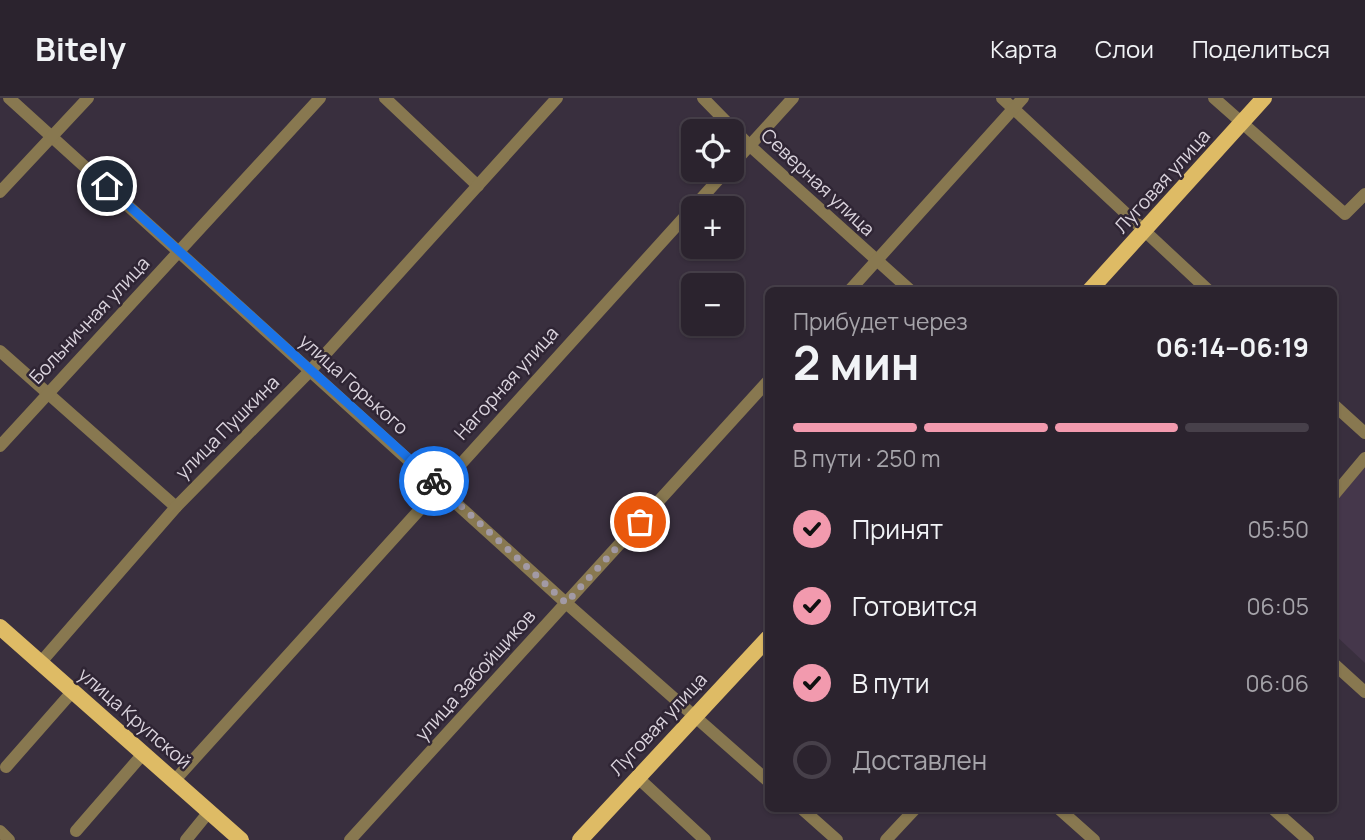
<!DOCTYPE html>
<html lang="ru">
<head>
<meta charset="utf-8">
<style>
  :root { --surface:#2b232e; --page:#372f3a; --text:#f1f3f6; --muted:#a6a4aa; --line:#47404a; --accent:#f29aae }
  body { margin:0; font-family:Manrope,sans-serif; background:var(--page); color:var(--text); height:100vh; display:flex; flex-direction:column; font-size:26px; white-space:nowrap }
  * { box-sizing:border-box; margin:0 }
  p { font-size:23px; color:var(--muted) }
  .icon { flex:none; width:38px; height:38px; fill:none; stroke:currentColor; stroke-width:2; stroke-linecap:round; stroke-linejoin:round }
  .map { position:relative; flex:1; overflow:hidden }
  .panel { position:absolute; left:765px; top:189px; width:572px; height:525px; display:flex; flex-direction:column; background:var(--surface); border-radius:10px; box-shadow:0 2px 5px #0004,0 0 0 2px var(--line) }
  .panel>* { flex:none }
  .controls { position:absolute; left:681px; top:21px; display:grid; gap:14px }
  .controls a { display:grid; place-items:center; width:63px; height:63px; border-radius:10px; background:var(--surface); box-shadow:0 2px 5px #0004,0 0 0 2px var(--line); font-size:35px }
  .pin { position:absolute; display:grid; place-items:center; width:60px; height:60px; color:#fff; margin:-30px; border:4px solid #fff; border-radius:50%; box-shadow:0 2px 7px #0007 }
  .courier { position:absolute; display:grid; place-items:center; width:70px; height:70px; margin:-35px; border:5px solid #1a73e8; border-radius:50%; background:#fff; color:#222; box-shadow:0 2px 9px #0007 }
  .summary em { font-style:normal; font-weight:700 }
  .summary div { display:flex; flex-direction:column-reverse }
  .summary { display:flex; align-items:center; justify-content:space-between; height:119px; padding:0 28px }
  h1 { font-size:46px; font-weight:700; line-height:52px }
  .bar { display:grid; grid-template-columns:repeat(4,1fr); gap:10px 7px; align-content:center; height:84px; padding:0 28px }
  .bar i { height:9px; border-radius:5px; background:var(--line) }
  .bar .on { background:var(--accent) }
  .bar p { grid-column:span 4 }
  ol { padding:0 28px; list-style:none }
  li { display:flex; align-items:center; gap:21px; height:77px }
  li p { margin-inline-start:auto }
  li .icon { padding:7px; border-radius:50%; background:var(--accent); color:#111; stroke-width:4 }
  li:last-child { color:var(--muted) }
  li i { width:38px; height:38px; border:4px solid var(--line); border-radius:50% }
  header { display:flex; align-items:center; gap:42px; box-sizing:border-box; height:98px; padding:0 35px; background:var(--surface); border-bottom:2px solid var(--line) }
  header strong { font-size:33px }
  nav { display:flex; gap:38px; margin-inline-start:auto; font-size:24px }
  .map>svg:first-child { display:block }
  .built { fill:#45374b }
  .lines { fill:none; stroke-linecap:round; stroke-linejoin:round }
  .minor { stroke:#887850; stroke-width:12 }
  .major { stroke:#debb65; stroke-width:16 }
  .done { stroke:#a29aa5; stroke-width:7; stroke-dasharray:0 12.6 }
  .route { stroke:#1a73e8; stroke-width:9 }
  .labels { text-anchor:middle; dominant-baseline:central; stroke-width:5; stroke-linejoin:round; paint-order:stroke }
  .street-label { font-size:19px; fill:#dad3dd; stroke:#2f2534 }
</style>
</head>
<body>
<header>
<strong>Bitely</strong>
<nav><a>Карта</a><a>Слои</a><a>Поделиться</a></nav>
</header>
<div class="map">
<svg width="1365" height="742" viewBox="0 0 1365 742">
  <rect width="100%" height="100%" fill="#392f3e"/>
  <!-- built -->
  <path class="built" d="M1365,368v197l-31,-29v-133z"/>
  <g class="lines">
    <!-- minor -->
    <g class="minor">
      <path d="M9,0l557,505 202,178"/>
      <path d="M385,0l93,88"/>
      <path d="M703,0l46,47 161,145"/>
      <path d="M1002,0l206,192"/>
      <path d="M1214,0l131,116 20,-20"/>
      <path d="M732,67l61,-67"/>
      <path d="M0,94l88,-94"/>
      <path d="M850,192l173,-192"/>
      <path d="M0,253l176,156"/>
      <path d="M1334,307l31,28"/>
      <path d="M0,348l320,-348"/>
      <path d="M1334,397l31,-37"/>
      <path d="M41,564l135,-155 134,-136 247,-273"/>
      <path d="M1334,566l31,28"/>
      <path d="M6,669l66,-75"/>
      <path d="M637,679l68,63"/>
      <path d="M175,682l552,-610"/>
      <path d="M801,710l36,32"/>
      <path d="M1058,710l36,32"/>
      <path d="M1272,710l36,32"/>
      <path d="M0,733l9,9"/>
      <path d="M76,733l66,-76"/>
      <path d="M186,742l22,-27"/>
      <path d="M350,742l418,-459"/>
      <path d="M886,742l30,-32"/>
    </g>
    <!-- major -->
    <g class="major">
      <path d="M1090,192l174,-192"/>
      <path d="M0,529l241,213"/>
      <path d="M580,742l188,-202"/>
    </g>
  </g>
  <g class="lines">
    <!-- done -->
    <path class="done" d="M434,383l132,122 74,-81"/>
    <!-- route -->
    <path class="route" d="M107,88l327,295"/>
  </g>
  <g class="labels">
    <!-- street labels -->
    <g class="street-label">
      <text transform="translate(1162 83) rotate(-48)">Луговая улица</text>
      <text transform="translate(818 84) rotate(43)">Северная улица</text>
      <text transform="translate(89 222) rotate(-47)">Больничная улица</text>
      <text transform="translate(506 285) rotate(-48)">Нагорная улица</text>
      <text transform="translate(354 286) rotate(42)">улица Горького</text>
      <text transform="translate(227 329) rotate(-45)">улица Пушкина</text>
      <text transform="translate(475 577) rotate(-48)">улица Забойщиков</text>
      <text transform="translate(135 620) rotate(41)">улица Крупской</text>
      <text transform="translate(658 626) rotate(-47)">Луговая улица</text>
    </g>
  </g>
</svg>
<div class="controls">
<a><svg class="icon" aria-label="locate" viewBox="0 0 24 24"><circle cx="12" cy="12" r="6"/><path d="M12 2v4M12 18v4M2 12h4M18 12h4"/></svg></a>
<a>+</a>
<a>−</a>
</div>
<div class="pin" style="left:640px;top:424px;background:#ea580c"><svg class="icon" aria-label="bag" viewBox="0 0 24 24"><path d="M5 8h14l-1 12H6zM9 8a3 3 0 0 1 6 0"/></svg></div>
<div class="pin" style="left:107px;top:88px;background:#1f2937"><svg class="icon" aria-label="home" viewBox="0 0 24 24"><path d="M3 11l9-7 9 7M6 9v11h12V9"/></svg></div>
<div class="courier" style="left:434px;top:383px"><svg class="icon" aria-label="bike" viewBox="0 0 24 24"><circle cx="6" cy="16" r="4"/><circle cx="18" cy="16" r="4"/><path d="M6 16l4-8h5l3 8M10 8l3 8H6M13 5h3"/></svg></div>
<section class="panel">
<div class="summary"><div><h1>2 мин</h1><p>Прибудет через</p></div><em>06:14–06:19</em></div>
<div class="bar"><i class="on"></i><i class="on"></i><i class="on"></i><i></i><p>В пути · 250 m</p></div>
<ol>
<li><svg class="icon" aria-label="check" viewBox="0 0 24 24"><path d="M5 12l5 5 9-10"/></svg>Принят<p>05:50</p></li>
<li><svg class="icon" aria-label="check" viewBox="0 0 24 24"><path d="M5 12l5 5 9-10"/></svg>Готовится<p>06:05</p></li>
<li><svg class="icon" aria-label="check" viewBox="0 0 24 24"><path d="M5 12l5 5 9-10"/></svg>В пути<p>06:06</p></li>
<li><i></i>Доставлен</li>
</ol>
</section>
</div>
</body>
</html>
